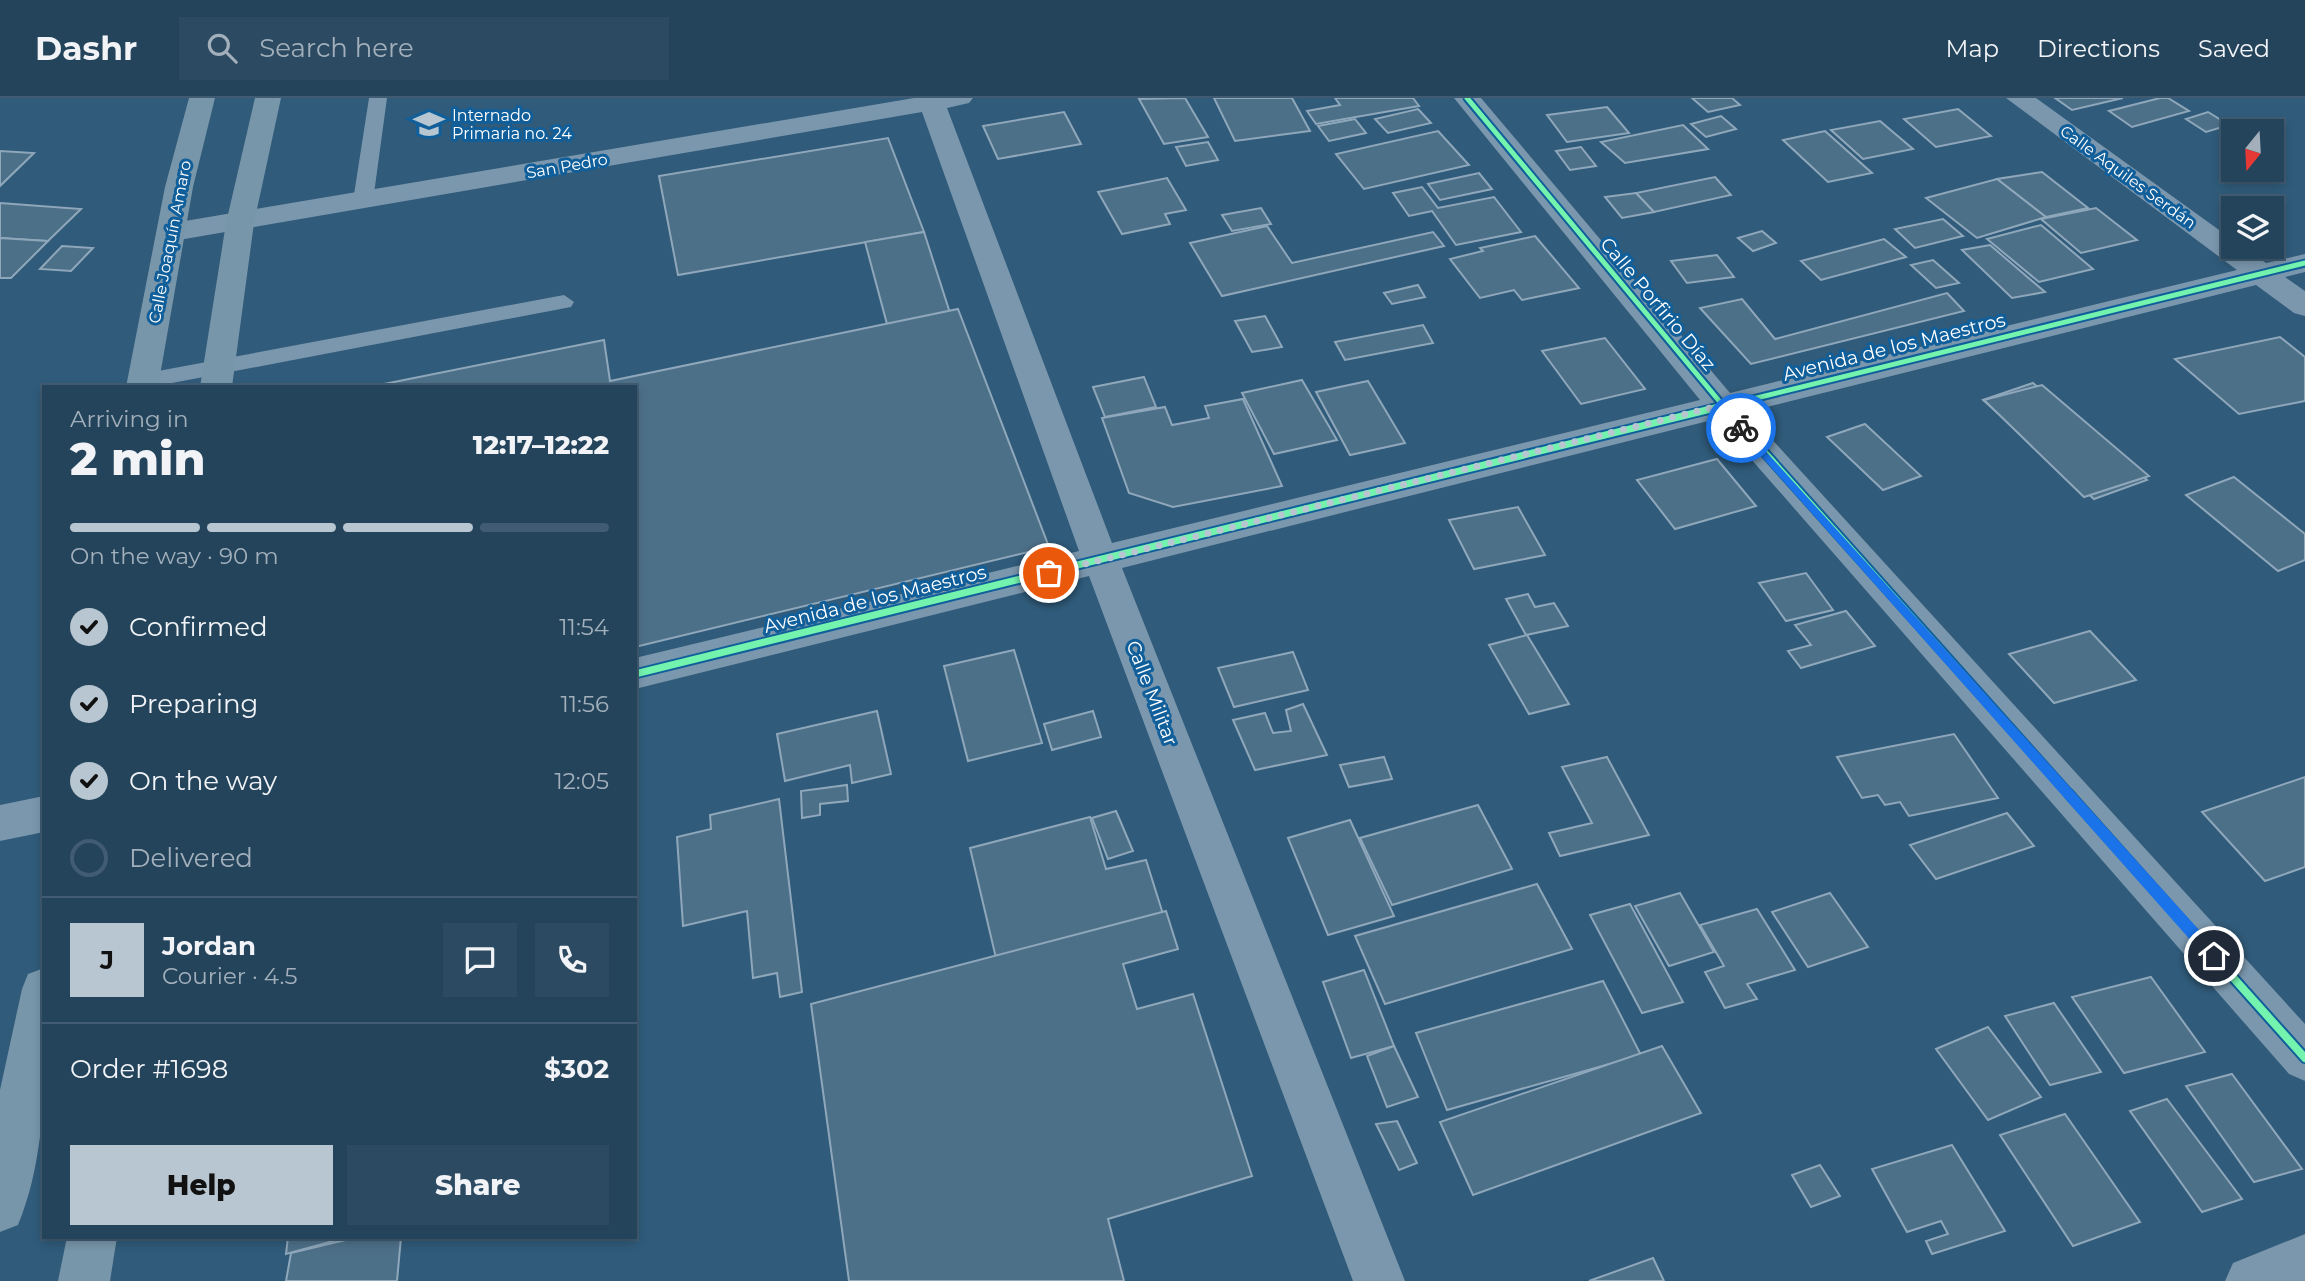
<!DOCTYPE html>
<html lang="en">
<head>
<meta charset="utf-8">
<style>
  :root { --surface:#24445c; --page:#2c4b62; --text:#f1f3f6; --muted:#a3b0bb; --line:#415c72; --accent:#b7c6d0 }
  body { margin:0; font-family:Montserrat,sans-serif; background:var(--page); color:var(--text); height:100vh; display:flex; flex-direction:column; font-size:26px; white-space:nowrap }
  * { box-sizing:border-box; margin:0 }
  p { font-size:23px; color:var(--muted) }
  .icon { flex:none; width:38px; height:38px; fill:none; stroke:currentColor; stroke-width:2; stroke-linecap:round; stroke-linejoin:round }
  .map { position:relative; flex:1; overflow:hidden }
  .drawer { position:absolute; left:42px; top:287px; width:595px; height:854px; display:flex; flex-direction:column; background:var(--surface); border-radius:0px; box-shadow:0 4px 10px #0003,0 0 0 2px var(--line) }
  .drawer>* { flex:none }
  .needle { width:46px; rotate:198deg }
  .tools { position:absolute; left:2221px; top:21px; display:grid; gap:14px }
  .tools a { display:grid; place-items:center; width:63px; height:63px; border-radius:0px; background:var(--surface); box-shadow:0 4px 10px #0003,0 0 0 2px var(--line); font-size:35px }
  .pin { position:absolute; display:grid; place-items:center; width:60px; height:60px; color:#fff; margin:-30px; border:4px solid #fff; border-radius:50%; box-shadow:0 2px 7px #0007 }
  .courier { position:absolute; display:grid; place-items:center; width:70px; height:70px; margin:-35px; border:5px solid #1a73e8; border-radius:50%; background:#fff; color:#222; box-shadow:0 2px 9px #0007 }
  .overview em { font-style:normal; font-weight:800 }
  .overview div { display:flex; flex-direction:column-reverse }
  .overview { display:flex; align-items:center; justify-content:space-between; height:119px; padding:0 28px }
  h1 { font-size:46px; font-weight:800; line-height:52px }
  .bar { display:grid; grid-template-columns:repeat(4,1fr); gap:10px 7px; align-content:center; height:84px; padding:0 28px }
  .bar i { height:9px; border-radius:5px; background:var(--line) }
  .bar .selected { background:var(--accent) }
  .bar p { grid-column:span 4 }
  .line { display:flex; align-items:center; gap:18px; padding:0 28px; border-top:2px solid var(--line) }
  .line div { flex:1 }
  .round { display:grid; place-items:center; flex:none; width:74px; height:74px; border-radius:0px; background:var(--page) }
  ol { padding:0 28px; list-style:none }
  li { display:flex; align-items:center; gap:21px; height:77px }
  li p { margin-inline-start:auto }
  li .icon { padding:7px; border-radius:50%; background:var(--accent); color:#111; stroke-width:4 }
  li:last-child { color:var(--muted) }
  li i { width:38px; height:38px; border:4px solid var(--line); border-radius:50% }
  .button { display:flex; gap:14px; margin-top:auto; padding:14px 28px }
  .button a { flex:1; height:80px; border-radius:0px; background:var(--accent); color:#111; font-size:28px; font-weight:800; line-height:80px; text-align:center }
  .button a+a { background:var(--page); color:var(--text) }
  header { display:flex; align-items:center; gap:42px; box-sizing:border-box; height:98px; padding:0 35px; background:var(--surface); border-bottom:2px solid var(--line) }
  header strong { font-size:33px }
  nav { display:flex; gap:38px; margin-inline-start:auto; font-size:24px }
  .search { width:490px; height:63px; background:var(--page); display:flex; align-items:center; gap:18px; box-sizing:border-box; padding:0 24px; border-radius:0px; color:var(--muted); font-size:26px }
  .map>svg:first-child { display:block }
  .building { fill:#4d7089; stroke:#8fa7ba; stroke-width:2 }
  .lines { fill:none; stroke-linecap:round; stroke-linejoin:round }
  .service { fill:#7b97ad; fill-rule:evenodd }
  .minor { fill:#7b97ad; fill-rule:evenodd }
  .primary { fill:#7896aa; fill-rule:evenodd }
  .cycleway-far2-casing { stroke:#115f9a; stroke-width:9 }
  .cycleway-far1-casing { stroke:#115f9a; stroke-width:11 }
  .cycleway-casing { stroke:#115f9a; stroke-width:12 }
  .cycleway-far2 { stroke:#73f3ae; stroke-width:5 }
  .cycleway-far1 { stroke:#73f3ae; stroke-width:7 }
  .cycleway { stroke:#73f3ae; stroke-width:8 }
  .route { fill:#1a73e8 }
  .done { stroke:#b7c6d0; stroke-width:7; stroke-dasharray:0 12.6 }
  .labels { text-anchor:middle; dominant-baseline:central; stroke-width:6; stroke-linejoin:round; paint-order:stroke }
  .far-poi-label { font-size:16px; fill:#fff; stroke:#115f9a; text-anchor:start }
  .far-street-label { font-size:16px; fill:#fff; stroke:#115f9a }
  .street-label { font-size:19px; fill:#fff; stroke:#115f9a }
</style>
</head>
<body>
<header>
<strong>Dashr</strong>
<div class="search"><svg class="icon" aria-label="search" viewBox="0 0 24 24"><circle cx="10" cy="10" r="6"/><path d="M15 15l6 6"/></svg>Search here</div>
<nav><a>Map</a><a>Directions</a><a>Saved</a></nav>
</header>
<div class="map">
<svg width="2305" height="1183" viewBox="0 0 2305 1183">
  <rect width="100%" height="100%" fill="#305b7a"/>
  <!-- building -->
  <g class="building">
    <path d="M1185,0l23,39 -44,7 -25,-45z"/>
    <path d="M1214,0h78l18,33 -75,10z"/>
    <path d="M1335,0h78l6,8 -103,18 -9,-13 33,-6z"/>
    <path d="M1692,0h40l8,7 -32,7z"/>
    <path d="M2055,0h68l-51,12z"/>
    <path d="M2160,0h8l21,13 -57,16 -23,-16z"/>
    <path d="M1607,9l22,26 -62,9 -20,-27z"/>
    <path d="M1418,11l13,14 -43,10 -13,-14z"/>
    <path d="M1958,11l33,27 -55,11 -32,-28z"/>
    <path d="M1064,14l17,32 -83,15 -15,-33z"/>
    <path d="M2208,14l21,13 -23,7 -20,-13z"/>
    <path d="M1721,18l15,13 -30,8 -15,-13z"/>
    <path d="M1355,21l11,14 -37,8 -11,-15z"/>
    <path d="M1880,23l33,28 -50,10 -32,-29z"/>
    <path d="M1683,27l25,24 -83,14 -24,-21z"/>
    <path d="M1438,33l31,34 -105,24 -28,-35z"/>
    <path d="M1825,33l47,42 -44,9 -45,-42z"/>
    <path d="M888,40l36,94 -246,43 -19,-99z"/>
    <path d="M1208,44l10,18 -32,6 -10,-19z"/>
    <path d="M1581,49l15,19 -26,4 -14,-19z"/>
    <path d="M0,53l34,2 -34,33z"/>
    <path d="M2042,74l46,36 -42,9 -49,-38z"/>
    <path d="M1479,75l13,16 -52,11 -12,-16z"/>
    <path d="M1715,79l16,18 -77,17 -18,-19z"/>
    <path d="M1167,80l19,32 -21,4 5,10 -48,10 -24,-42z"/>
    <path d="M1997,81l49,38 -69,21 -51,-40z"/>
    <path d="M1422,89l16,21 56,-11 27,35 -65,13 -24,-34 -23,5 -16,-23z"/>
    <path d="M1636,95l18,19 -32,6 -17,-21z"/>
    <path d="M0,105l81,6 -33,32 -48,-3z"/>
    <path d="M1261,110l10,16 -39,7 -10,-16z"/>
    <path d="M2096,110l41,32 -56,13 -40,-34z"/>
    <path d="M1943,121l20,17 -48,12 -20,-19z"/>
    <path d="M2041,127l52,44 -54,13 -52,-43z"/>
    <path d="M1267,128l25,37 141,-31 11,14 -222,50 -32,-53z"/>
    <path d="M1762,133l14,12 -23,8 -15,-13z"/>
    <path d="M924,134l26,81 -63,11 -22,-82z"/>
    <path d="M1535,138l44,52 -57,12 -8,-10 -34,8 -30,-39 33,-8 -3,-3z"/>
    <path d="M0,140l48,3 -37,37h-11z"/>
    <path d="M1884,141l22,18 -85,23 -20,-19z"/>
    <path d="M1990,147l55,47 -33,6 -50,-48z"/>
    <path d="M62,148l31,2 -22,23 -31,-2z"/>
    <path d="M1717,157l17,22 -47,6 -16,-22z"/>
    <path d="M1933,162l26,23 -23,5 -25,-23z"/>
    <path d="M1418,187l7,12 -33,7 -8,-11z"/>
    <path d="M1947,195l17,18 -213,53 -51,-56 42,-9 33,40z"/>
    <path d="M958,211l91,238 -414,100v-260h-266l235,-47 6,41z"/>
    <path d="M1265,218l17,31 -30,5 -17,-31z"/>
    <path d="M1423,227l10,18 -88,17 -10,-18z"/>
    <path d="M2280,239l25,20v44l-66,13 -64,-55z"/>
    <path d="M1605,240l40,51 -64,15 -39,-53z"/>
    <path d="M1144,279l12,30 -51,10 -12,-30z"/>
    <path d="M1302,282l35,60 -63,14 -32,-61z"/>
    <path d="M1368,283l37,62 -55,12 -34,-63z"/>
    <path d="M2033,285l114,97 -53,19 -111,-99z"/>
    <path d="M2042,287l107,91 -65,21 -100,-97z"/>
    <path d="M1243,301l39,87 -109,21 -44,-14 -27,-75 63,-11 7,18 37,-7 -4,-12z"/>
    <path d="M1865,326l56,52 -38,14 -56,-53z"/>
    <path d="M1717,361l39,47 -81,23 -38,-49z"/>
    <path d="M2234,379l71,57v26l-27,11 -92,-76z"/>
    <path d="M1518,409l27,48 -71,14 -25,-49z"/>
    <path d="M1806,475l27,37 -47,11 -27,-38z"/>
    <path d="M1528,496l7,13 19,-4 14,23 -42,9 -20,-36z"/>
    <path d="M1846,513l29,35 -74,22 -13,-17 23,-6 -16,-20z"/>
    <path d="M2090,533l46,49 -82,23 -45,-49z"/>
    <path d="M1527,537l42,69 -40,10 -40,-69z"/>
    <path d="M1014,552l28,93 -74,18 -24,-95z"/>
    <path d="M1293,554l15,38 -74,17 -16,-39z"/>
    <path d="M1303,606l24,51 -72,15 -22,-50 32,-7 8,20 18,-2 -5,-21z"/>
    <path d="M877,613l14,63 -39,9 -2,-18 -65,16 -8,-47z"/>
    <path d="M1093,613l8,26 -49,13 -8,-26z"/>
    <path d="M1954,636l44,64 -89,18 -9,-14 -15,3 -7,-10 -16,3 -25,-41z"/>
    <path d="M1384,659l8,22 -43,8 -9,-22z"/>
    <path d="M1607,659l42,78 -89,21 -11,-23 43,-10 -30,-56z"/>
    <path d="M2305,679v90l-40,14 -63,-69z"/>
    <path d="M847,687l1,16 -28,3v11l-18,3 -1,-27z"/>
    <path d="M779,701l23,193 -22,5 -3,-24 -24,5 -6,-67 -64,15 -6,-89 34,-8 -1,-14z"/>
    <path d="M1478,707l34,64 -120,36 -32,-67z"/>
    <path d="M1116,713l17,40 -25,8 -16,-41z"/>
    <path d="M2007,715l27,33 -98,33 -26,-34z"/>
    <path d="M1090,719l16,52 40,-9 17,54 -167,44 -26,-110z"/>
    <path d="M1350,722l44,96 -66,19 -40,-97z"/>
    <path d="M1537,786l35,65 -187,55 -30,-68z"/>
    <path d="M1680,795l34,59 -45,14 -34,-60z"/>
    <path d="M1830,795l38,54 -60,20 -36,-55z"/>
    <path d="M1630,806l53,98 -41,11 -52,-98z"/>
    <path d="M1757,811l38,61 -48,14 10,15 -32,9 -20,-36 19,-6 -24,-41z"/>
    <path d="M1166,813l12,38 -55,15 14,45 56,-15 59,182 -144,43 16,62h-275l-38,-277z"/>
    <path d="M1364,872l30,76 -43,12 -28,-76z"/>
    <path d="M2151,879l54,75 -81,21 -52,-76z"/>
    <path d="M1603,883l38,74 -194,55 -31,-77z"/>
    <path d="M2054,905l47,69 -51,13 -45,-69z"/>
    <path d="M1988,929l53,70 -53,23 -52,-71z"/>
    <path d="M1394,948l24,51 -31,10 -20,-51z"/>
    <path d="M1662,948l39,67 -228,82 -33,-73z"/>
    <path d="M2232,976l70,95 -48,13 -68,-96z"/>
    <path d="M2167,1001l75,100 -40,13 -72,-101z"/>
    <path d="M2065,1016l75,108 -67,24 -73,-111z"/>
    <path d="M1397,1023l20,42 -18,7 -23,-46z"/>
    <path d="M1952,1047l53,86 -73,23 -6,-13 22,-7 -7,-13 -34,11 -35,-63z"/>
    <path d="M1820,1067l20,31 -29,11 -19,-32z"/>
    <path d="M288,1139h60l-62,17z"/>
    <path d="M358,1139h43l-4,44h-111l5,-28z"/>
    <path d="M1653,1160l11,23h-75z"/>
  </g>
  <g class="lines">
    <!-- service -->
    <g class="service">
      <path d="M369,0h18l-14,103 -10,6 -10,-6z"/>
      <path d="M564,197l10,7 -3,5 -420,80 -17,-1 -3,-5 3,-5 8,-2z"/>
    </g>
    <!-- minor -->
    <g class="minor">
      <path d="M914,0h59l-4,5 -22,5 165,435 588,-143 -246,-302h27l249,295 507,-123 -231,-172h30l197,142v7h10l23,16 39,-9v18l-20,5 20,14v25l-11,-3 -38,-28 -509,127 558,612v57l-16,-7 -573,-655 -594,149 283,713h-52l-264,-705 -454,113v-31l444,-107 -157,-439 -749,129 -10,-3 -4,-6 4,-6 10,-3z"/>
      <path d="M44,698v36l-44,9v-36z"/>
      <path d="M2305,1136v47h-80l8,-18z"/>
    </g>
    <!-- primary -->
    <g class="primary">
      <path d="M189,0h26l-22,89 -35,200h-32l39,-200z"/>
      <path d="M255,0h26l-27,125 -22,164h-32l26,-164z"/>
      <path d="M44,870c0,85 7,176 -26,257l-18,7v-142l22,-101 6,-15z"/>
      <path d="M67,1139h50l-7,44h-52z"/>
    </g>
    <!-- cycleway-far2 casing -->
    <g class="cycleway-far2-casing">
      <g id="cycleway-far2">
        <path d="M1467,0l258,310"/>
        <path d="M1716,310l589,-145"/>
      </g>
    </g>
    <!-- cycleway-far1 casing -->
    <g class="cycleway-far1-casing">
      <g id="cycleway-far1">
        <path d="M1723,308l348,390"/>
        <path d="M635,576l1088,-268"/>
      </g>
    </g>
    <!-- cycleway casing -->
    <g class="cycleway-casing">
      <path id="cycleway" d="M2069,696l236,264"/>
    </g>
    <!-- cycleway-far2 -->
    <use href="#cycleway-far2" class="cycleway-far2"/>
    <!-- cycleway-far1 -->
    <use href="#cycleway-far1" class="cycleway-far1"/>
    <!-- cycleway -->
    <use href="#cycleway" class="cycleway"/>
  </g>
  <!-- route -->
  <path class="route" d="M1741,326l478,528v9h-10l-471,-531v-5z"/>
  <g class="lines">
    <!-- done -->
    <path class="done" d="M1049,475l673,-168 19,23"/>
  </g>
  <!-- icons -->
  <defs>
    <g id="school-bare" transform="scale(2.415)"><path d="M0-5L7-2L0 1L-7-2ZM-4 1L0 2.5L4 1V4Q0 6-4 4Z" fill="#b7c6d0" stroke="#115f9a" stroke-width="2.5" paint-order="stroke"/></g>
  </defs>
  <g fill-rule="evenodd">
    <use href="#school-bare" x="429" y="26"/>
  </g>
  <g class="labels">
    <!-- far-poi labels -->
    <g class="far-poi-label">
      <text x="452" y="17">Internado<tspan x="452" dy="18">Primaria no. 24</tspan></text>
    </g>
    <!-- far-street labels -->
    <g class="far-street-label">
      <text transform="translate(567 68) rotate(-10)">San Pedro</text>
      <text transform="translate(2128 79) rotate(36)">Calle Aquiles Serdán</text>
      <text transform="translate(170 144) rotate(-79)">Calle Joaquín Amaro</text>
    </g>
    <!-- street labels -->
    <g class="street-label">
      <text transform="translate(1658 206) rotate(50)">Calle Porfirio Díaz</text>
      <text transform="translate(1894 249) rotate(-14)">Avenida de los Maestros</text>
      <text transform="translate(875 501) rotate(-14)">Avenida de los Maestros</text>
      <text transform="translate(1152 595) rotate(69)">Calle Militar</text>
    </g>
  </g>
</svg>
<div class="tools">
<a><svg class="needle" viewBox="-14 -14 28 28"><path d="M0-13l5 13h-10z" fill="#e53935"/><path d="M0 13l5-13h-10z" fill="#a3b0bb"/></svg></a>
<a><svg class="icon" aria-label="layers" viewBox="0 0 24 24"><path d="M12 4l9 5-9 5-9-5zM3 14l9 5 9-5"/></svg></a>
</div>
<div class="pin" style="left:1049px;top:475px;background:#ea580c"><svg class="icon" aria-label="bag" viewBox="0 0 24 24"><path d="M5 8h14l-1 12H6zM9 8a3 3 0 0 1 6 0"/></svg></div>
<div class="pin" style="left:2214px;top:858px;background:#1f2937"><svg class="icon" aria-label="home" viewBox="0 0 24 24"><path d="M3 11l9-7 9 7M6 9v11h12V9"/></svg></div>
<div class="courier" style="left:1741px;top:330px"><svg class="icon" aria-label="bike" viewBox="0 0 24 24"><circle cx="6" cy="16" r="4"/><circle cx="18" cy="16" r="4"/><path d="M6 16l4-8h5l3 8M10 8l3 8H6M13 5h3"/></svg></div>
<section class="drawer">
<div class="overview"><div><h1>2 min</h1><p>Arriving in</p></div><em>12:17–12:22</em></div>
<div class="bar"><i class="selected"></i><i class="selected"></i><i class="selected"></i><i></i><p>On the way · 90 m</p></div>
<ol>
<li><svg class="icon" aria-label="check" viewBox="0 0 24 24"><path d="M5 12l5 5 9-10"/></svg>Confirmed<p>11:54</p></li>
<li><svg class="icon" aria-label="check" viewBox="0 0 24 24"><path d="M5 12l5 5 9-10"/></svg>Preparing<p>11:56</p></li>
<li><svg class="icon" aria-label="check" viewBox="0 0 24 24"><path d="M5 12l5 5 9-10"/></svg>On the way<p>12:05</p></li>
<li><i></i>Delivered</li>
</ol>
<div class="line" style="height:126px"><b class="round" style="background:var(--accent);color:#111">J</b><div><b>Jordan</b><p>Courier · 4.5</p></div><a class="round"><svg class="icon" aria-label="chat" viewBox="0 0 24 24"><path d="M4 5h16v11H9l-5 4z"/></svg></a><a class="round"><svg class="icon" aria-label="phone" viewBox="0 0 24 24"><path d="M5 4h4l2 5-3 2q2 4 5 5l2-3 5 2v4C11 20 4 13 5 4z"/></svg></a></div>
<div class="line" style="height:91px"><div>Order #1698</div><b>$302</b></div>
<div class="button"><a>Help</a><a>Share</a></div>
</section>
</div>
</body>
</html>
